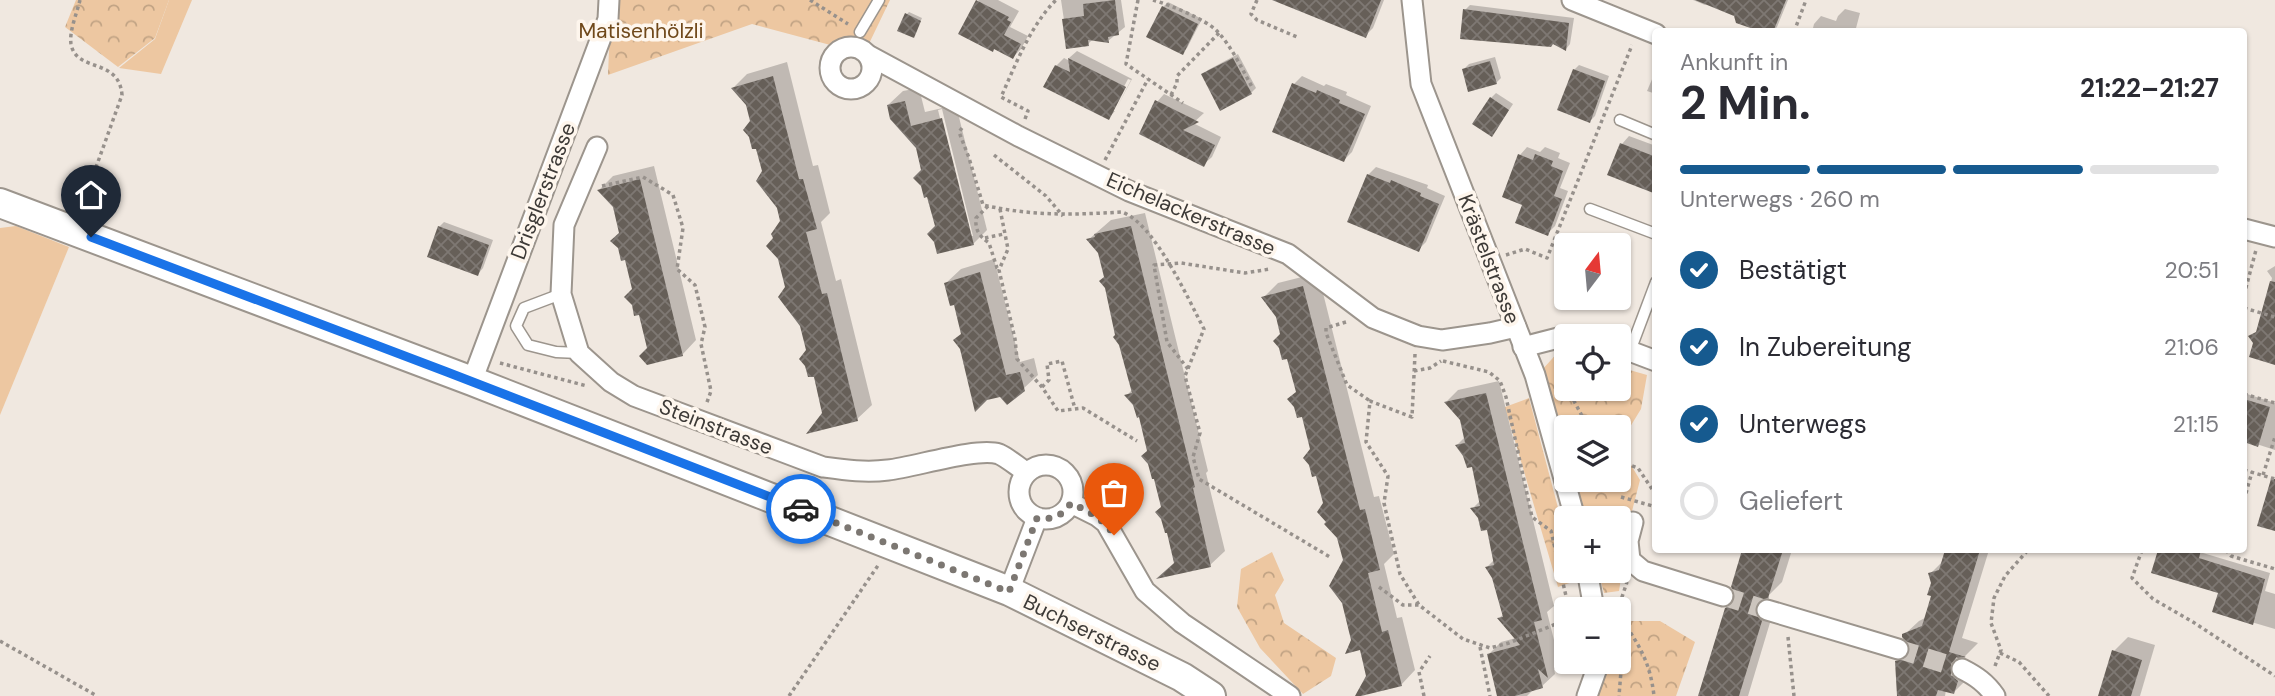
<!DOCTYPE html>
<html lang="de">
<head>
<meta charset="utf-8">
<style>
  :root { --surface:#fff; --page:#f2f2f3; --text:#2b2b33; --muted:#7c7c81; --line:#e1e1e2; --accent:#165a8f }
  body { margin:0; font-family:"DM Sans",sans-serif; background:var(--page); color:var(--text); height:100vh; display:flex; flex-direction:column; font-size:26px; white-space:nowrap }
  * { box-sizing:border-box; margin:0 }
  p { font-size:23px; color:var(--muted) }
  .icon { flex:none; width:38px; height:38px; fill:none; stroke:currentColor; stroke-width:2; stroke-linecap:round; stroke-linejoin:round }
  .map { position:relative; flex:1; overflow:hidden }
  .details { position:absolute; left:1652px; top:28px; width:595px; height:525px; display:flex; flex-direction:column; background:var(--surface); border-radius:7px; box-shadow:0 2px 5px #0004 }
  .details>* { flex:none }
  .needle { width:46px; rotate:16deg }
  .buttons { position:absolute; left:1554px; top:233px; display:grid; gap:14px }
  .buttons a { display:grid; place-items:center; width:77px; height:77px; border-radius:7px; background:var(--surface); box-shadow:0 2px 5px #0004; font-size:35px }
  .pin { position:absolute; display:grid; place-items:center; width:60px; height:60px; color:#fff; margin:-72px -30px; border-radius:50% 50% 50% 0; rotate:-45deg; box-shadow:0 0 7px #0007 }
  .pin .icon { rotate:45deg }
  .courier { position:absolute; display:grid; place-items:center; width:70px; height:70px; margin:-35px; border:5px solid #1a73e8; border-radius:50%; background:#fff; color:#222; box-shadow:0 2px 9px #0007 }
  .summary em { font-style:normal; font-weight:700 }
  .summary div { display:flex; flex-direction:column-reverse }
  .summary { display:flex; align-items:center; justify-content:space-between; height:119px; padding:0 28px }
  h1 { font-size:46px; font-weight:700; line-height:52px }
  .bar { display:grid; grid-template-columns:repeat(4,1fr); gap:10px 7px; align-content:center; height:84px; padding:0 28px }
  .bar i { height:9px; border-radius:5px; background:var(--line) }
  .bar .selected { background:var(--accent) }
  .bar p { grid-column:span 4 }
  ol { padding:0 28px; list-style:none }
  li { display:flex; align-items:center; gap:21px; height:77px }
  li p { margin-inline-start:auto }
  li .icon { padding:7px; border-radius:50%; background:var(--accent); color:#fff; stroke-width:4 }
  li:last-child { color:var(--muted) }
  li i { width:38px; height:38px; border:4px solid var(--line); border-radius:50% }
  .map>svg:first-child { display:block }
  .green { fill:#edc7a1 }
  .forest { fill:url(#forest-crowns) }
  .shadow { fill:#0003; fill-rule:evenodd }
  .building { fill:url(#building-cross-hatch) }
  .lines { fill:none; stroke-linecap:round; stroke-linejoin:round }
  .street-tunnel { stroke:#ccc5be; stroke-width:19; stroke-dasharray:19 10; stroke-linecap:butt }
  .lane-casing { stroke:#9c958d; stroke-width:13 }
  .street-casing { stroke:#9c958d; stroke-width:23 }
  .secondary-casing { stroke:#9c958d; stroke-width:32 }
  .path { stroke:#97918c; stroke-width:3.5; stroke-dasharray:3.5 3.5; stroke-linecap:butt }
  .lane { stroke:#fff; stroke-width:10 }
  .street { stroke:#fff; stroke-width:19 }
  .secondary { stroke:#fff; stroke-width:28 }
  .done { stroke:#7c7772; stroke-width:7; stroke-dasharray:0 12.6 }
  .route { stroke:#1a73e8; stroke-width:9 }
  .labels { text-anchor:middle; dominant-baseline:central; stroke-width:7; stroke-linejoin:round; paint-order:stroke }
  .park-label { font-size:21px; fill:#6f481a; stroke:#fef6ed }
  .street-label { font-size:21px; fill:#3d3a37; stroke:#fef6ed }
</style>
</head>
<body>
<div class="map">
<svg width="2275" height="696" viewBox="0 0 2275 696">
  <defs>
    <pattern id="forest-crowns" width="20" height="18" patternUnits="userSpaceOnUse" patternTransform="scale(1.75)"><rect width="20" height="18" fill="#edc7a1"/><path d="M2 6a3 3 0 1 1 6 0M12 15a3 3 0 1 1 6 0" fill="none" stroke="#c1a384"/></pattern>
    <pattern id="building-cross-hatch" width="8" height="8" patternUnits="userSpaceOnUse" patternTransform="scale(1.75)"><rect width="8" height="8" fill="#665f58"/><path d="M0 0l8 8M0 8l8-8" fill="none" stroke="#7e7873"/></pattern>
  </defs>
  <rect width="100%" height="100%" fill="#f0e8e0"/>
  <!-- green -->
  <g class="green">
    <path d="M169,0h23l-31,74 -42,-6 36,-29z"/>
    <path d="M16,226l53,21 -69,168v-187z"/>
  </g>
  <!-- forest -->
  <g class="forest">
    <path d="M76,0h93l-14,38 -37,29 -53,-40z"/>
    <path d="M611,0h279l-26,54 -112,-30 -144,51z"/>
    <path d="M1561,349l5,2v37h53v-21l28,8 -6,34 -22,36 21,35 -9,35 -12,76 -15,2 -6,-22 21,-1v-52h-35l-11,-38h46v-53h-53v28l-25,-84z"/>
    <path d="M1529,398l37,140v32l9,1 3,9 -20,7 -53,-180z"/>
    <path d="M1272,552l12,28 -9,15 9,28 52,35 -5,18 -28,18 -43,-46 -23,-41 4,-38z"/>
    <path d="M1619,621h41l35,21 -19,54h-78l10,-34h11z"/>
  </g>
  <!-- shadow -->
  <g class="shadow">
    <path d="M978,0h20l21,11 -9,16 18,9 -7,13 -8,8z"/>
    <path d="M1061,0h60l4,27 -17,14 -15,-2 -5,5 -20,3z"/>
    <path d="M1275,0h109l-11,28 -8,8z"/>
    <path d="M1693,0h95l-11,27 -5,5 -65,-29 -2,2z"/>
    <path d="M1168,2l34,17 -15,29 -5,5 -34,-17 15,-29z"/>
    <path d="M1470,5l104,13 -4,26 -4,5 -101,-39z"/>
    <path d="M1845,9l15,4 -5,19h-43l2,-8 7,-8 15,5 2,-5z"/>
    <path d="M909,12l13,6 -7,16 -8,-20z"/>
    <path d="M1077,51l55,28 -17,32 16,-31 -3,-1 -17,32h4l-6,7 -53,-52 8,-8 6,3 -1,-3z"/>
    <path d="M1238,54l18,34 -5,5 -48,-18 5,-5z"/>
    <path d="M1495,57l6,21 -5,5 -32,-14 5,-5z"/>
    <path d="M787,62l26,104 5,-1 12,48 -9,9 15,59 5,-2 31,126 -15,14 -34,-5 -15,-63 -33,-113 7,-17 -18,-49 -17,-68 -14,-16 14,-14z"/>
    <path d="M1579,65l30,11 -14,40 -5,5 -16,-51z"/>
    <path d="M1656,70v24l-9,-3z"/>
    <path d="M1302,76l22,10 2,-2 21,8 -1,3 25,11 -19,46 -8,8 -50,-76z"/>
    <path d="M919,88l6,24 31,-7 31,125 -14,14 -36,-18 -20,-79 -29,-42 15,-14zM942,109l31,127h-4l-31,-126z"/>
    <path d="M1496,93l17,11 -17,26 -5,-32z"/>
    <path d="M1164,94l40,19 -11,10 28,14 -9,20 -8,7 -47,-62z"/>
    <path d="M1629,136l27,10v46l-34,-48z"/>
    <path d="M1527,147l13,5 5,-5 15,6 -2,5 12,5 -10,25 8,3 -13,35 -8,8 -23,-30 -4,-49z"/>
    <path d="M654,166l42,174 -14,15 -33,-7 -35,-142 -15,-16 14,-14z"/>
    <path d="M1376,167l52,18 -1,3 18,8 -19,46 -8,8 -50,-75z"/>
    <path d="M1145,213l63,258 -2,2 19,78 -15,14 -34,-3 -36,-147 -13,-20 6,-6 -16,-54 -17,-82 -12,-13 23,-20z"/>
    <path d="M444,222l49,18 -10,28 -5,6 -39,-47z"/>
    <path d="M994,259l26,103 14,-4 4,17 -30,28 -45,-70 -8,-30 -9,-20 15,-14z"/>
    <path d="M2275,266v97l-24,-27 8,-6 13,-52 -5,-7z"/>
    <path d="M1318,273l56,224 5,-1 15,58 -10,10 13,54 5,-1 13,53 -14,15 -34,-9 -6,-28 -8,-8 -8,-80 -28,-86 -7,-10 2,-14 -34,-134 -14,-19 14,-14z"/>
    <path d="M1499,381l55,225 -7,6 13,52 -6,5 1,5 -13,12 -7,2 -8,8h-29l-10,-41 13,-13 15,-4 -17,-20 5,-4 -10,-37 -7,-10 8,-8 -7,-31 -15,-20 8,-8 -8,-35 -16,-20 8,-8 -4,-17 -15,-18 12,-12z"/>
    <path d="M2244,393l31,10v47l-31,-10z"/>
    <path d="M1744,550h48l-10,32 -13,13v4l6,7 -27,90h-48l26,-87 11,-11 -1,-6 -3,-5z"/>
    <path d="M1947,550h42l-27,88 16,5 -13,13 3,22 -14,14 -8,-2 -1,6h-47l-2,-34 15,-15 -7,-12 15,-14 8,-4 6,-22 -3,-21 14,-14z"/>
    <path d="M2160,550h44l-1,3 67,20 -5,18 10,3v35l-61,-18 6,-19 -67,-20z"/>
    <path d="M2128,637l27,8 -15,51h-40l14,-45z"/>
  </g>
  <!-- building -->
  <g class="building">
    <path d="M976,0l33,17 -2,3 4,2 -7,13 17,9 -8,15 -19,-10 -1,3 -35,-18z"/>
    <path d="M1115,0l4,35 -11,2 1,6 -21,-3 1,6 -23,3 -4,-30 22,-3 -1,-12z"/>
    <path d="M1272,0h109l-15,38z"/>
    <path d="M1695,0h91l-13,32h-11l-26,-9 -2,-7z"/>
    <path d="M1162,6l36,18 -15,31 -37,-18z"/>
    <path d="M1463,9l106,14 -3,28 -13,-7 -2,3 -91,-8z"/>
    <path d="M905,13l16,8 -7,17 -17,-7z"/>
    <path d="M1068,58l58,29 -17,33 -66,-33 12,-22 15,7z"/>
    <path d="M1233,58l19,36 -32,17 -19,-37z"/>
    <path d="M1490,61l7,23 -29,8 -6,-23z"/>
    <path d="M1573,69l32,12 -15,42 -33,-13z"/>
    <path d="M773,76l26,103h4l14,50 -11,3 16,62 5,-1 31,128 -52,13 16,-21 -8,-36h-6l-3,-11 -6,-7 7,-9 -6,-24 -22,-29 7,-10 -7,-28 -12,-13 7,-8 -2,-4 9,-13 -3,-13 -21,-27 6,-10 -6,-22h-4l-3,-12 -6,-7 7,-9 -4,-16 -15,-17z"/>
    <path d="M1292,83l24,10 1,-3 23,10 -1,3 26,11 -21,48 -72,-30z"/>
    <path d="M1490,97l19,13 -17,27 -20,-13z"/>
    <path d="M1155,100l44,22 -16,8 32,15 -11,22 -65,-33z"/>
    <path d="M905,101l6,25 31,-8 32,127 -37,9 -3,-12 -7,-8 8,-8 -8,-29 -3,1 -3,-12 -8,-8 8,-8 -5,-22 -26,-29 -3,-14z"/>
    <path d="M1620,143l36,14v37l-49,-19z"/>
    <path d="M1518,154l15,6 2,-6 18,7 -2,5 12,5 -9,25 8,3 -14,37 -33,-13 7,-18 -20,-8z"/>
    <path d="M1367,174l23,9 1,-3 30,13 -1,3 19,8 -20,48 -72,-30z"/>
    <path d="M640,179l43,177 -36,9 -8,-9 8,-8 -8,-33 -5,1 -2,-11 -8,-8 8,-8 -7,-29 -4,1 -3,-13 -8,-7 9,-8 -6,-26 -16,-17z"/>
    <path d="M438,226l51,19 -11,31 -51,-19z"/>
    <path d="M1131,226l64,261 -2,1 18,79 -55,12 18,-16 -7,-30h-2l-4,-14 -6,-7 6,-5 -7,-28h-2l-4,-15 -7,-8 6,-5 -8,-34 -2,1 -4,-13 -9,-10 8,-2 -13,-48 -6,-8 2,-2 -10,-47 -6,-7 5,-4 -6,-24 -12,-14 9,-2 -1,-3z"/>
    <path d="M980,272l26,103 14,-3 5,19 -18,14 -7,-8 -13,3 -12,12 -15,-63 -7,-9 8,-6 -7,-29 -4,1 -6,-23z"/>
    <path d="M2270,281l5,1v83l-26,-8 4,-14 -5,-7 8,-4z"/>
    <path d="M1303,286l57,224 5,-1 15,61 -12,3 14,59 6,-2 14,56 -41,10h-6l11,-20 -6,-26 -15,4 6,-14 -9,-37 -13,-17 14,-26 -6,-22 -13,-14 2,-2 -9,-10 6,-9 -7,-27 -4,1 -3,-12 -6,-7 7,-9 -8,-32 -5,1 -3,-11 -7,-8 9,-7 -9,-33 -5,1 -3,-12 -6,-7 7,-7 -4,-17 -15,-20z"/>
    <path d="M1486,393l56,227 -8,2 14,56 -10,-9 5,19 -28,8h-18l-10,-42 33,-9 -23,-27 6,-1 -11,-39 -7,-11 9,-2 -7,-35 -6,1 -3,-13 -8,-10 10,-2 -8,-39 -5,1 -4,-12 -8,-11 10,-2 -5,-23 -16,-18z"/>
    <path d="M2244,399l26,8 -12,40 -14,-5z"/>
    <path d="M2271,479h4v52l-18,-5z"/>
    <path d="M1742,550h41l-15,48 -9,3 -4,6v6l7,8 -23,75h-41l27,-88 6,-3 4,-6v-6l-4,-6z"/>
    <path d="M1945,550h35l-31,102 17,5 -10,1 -5,6v11l7,6 -4,13 -16,-4 -2,6h-39l-2,-35 11,-3 4,-6v-6l-8,-9v-3l20,-8 9,-30 -4,-1 4,-12 -3,-10 11,-3z"/>
    <path d="M2158,550h43l-2,8 66,21 -12,46 -41,-13 6,-19 -67,-20z"/>
    <path d="M2112,650l30,10 -11,36h-33z"/>
  </g>
  <g class="lines">
    <!-- street-tunnel -->
    <g class="street-tunnel">
      <path d="M1723,596l44,14"/>
      <path d="M1898,649l64,20"/>
    </g>
    <!-- lane casing -->
    <g class="lane-casing">
      <g id="lane">
        <path d="M860,32l19,-32"/>
        <path d="M1620,120l36,15"/>
        <path d="M1590,209l66,25"/>
        <path d="M561,294l-37,14 -8,18 12,19 28,7 23,1"/>
        <path d="M1630,351l26,-69"/>
      </g>
    </g>
    <!-- street casing -->
    <g class="street-casing">
      <g id="street">
        <path d="M1412,0l9,84 114,291 40,143"/>
        <path d="M1572,0l84,34"/>
        <circle cx="851" cy="68" r="21"/>
        <path d="M870,56l148,80 111,55 159,63 85,64 45,18 24,4 48,-7 26,-6"/>
        <path d="M597,147l-33,78 -3,69 18,59 32,29 23,14 189,71c22,3 43,6 65,3 27,-3 89,-23 111,-16 9,4 19,13 27,18"/>
        <path d="M2244,229l31,8"/>
        <path d="M1523,347l43,-11"/>
        <path d="M1619,347l37,14"/>
        <path d="M472,381l136,-362 1,-19"/>
        <circle cx="1046" cy="492" r="27"/>
        <path d="M1071,503l26,13 9,7 39,68 37,32 108,73"/>
        <path d="M1633,522l-5,19 2,19 13,11 80,25"/>
        <path d="M1587,570l7,39"/>
        <path d="M1009,591l28,-73"/>
        <path d="M1767,610l131,39"/>
        <path d="M1962,669c14,7 24,14 33,27"/>
        <path d="M1587,696l10,-28v-6"/>
      </g>
    </g>
    <!-- secondary casing -->
    <g class="secondary-casing">
      <path id="secondary" d="M0,203l472,178 537,210 173,86 29,19"/>
    </g>
    <!-- path -->
    <g class="path">
      <path d="M80,0c-3,13 -11,31 -9,44 5,29 48,13 51,51l-41,114"/>
      <path d="M810,0l38,24"/>
      <path d="M1138,0l-12,64 57,39"/>
      <path d="M1153,0c17,5 52,19 64,31 15,16 25,38 35,56"/>
      <path d="M1257,0l-6,14 6,6 40,17"/>
      <path d="M1794,32l12,-32"/>
      <path d="M1171,95l6,-12v-7l42,-43"/>
      <path d="M1025,119l3,-8 -27,-14c15,-33 29,-71 55,-97"/>
      <path d="M962,128l-3,4 10,26 14,47c49,11 89,10 139,7 33,12 66,87 82,117l-19,47 15,57 -7,24 6,22 131,78"/>
      <path d="M994,155l52,41 17,20"/>
      <path d="M1105,160l43,-81"/>
      <path d="M602,186l41,-9 30,18 10,33 -6,41 18,16 10,42 -4,17 10,47 -5,14"/>
      <path d="M988,206l-12,12c-1,12 3,18 13,25l8,25 2,2"/>
      <path d="M1000,209l8,40 -9,21 16,69 2,20 25,28 16,24 25,-3 54,33"/>
      <path d="M985,238l19,-4"/>
      <path d="M1506,255l19,-6 22,9 85,-213"/>
      <path d="M2244,295l12,-45"/>
      <path d="M2244,308l31,9"/>
      <path d="M1346,322l-20,6v5l21,52 23,16"/>
      <path d="M1415,354l-3,63 -42,-16 -4,41 22,34 -4,27 16,71 19,31 44,34 27,9 19,-5 57,-23"/>
      <path d="M1443,361l46,11 11,9 6,16 26,120 19,14 15,65 6,11"/>
      <path d="M500,363l87,23"/>
      <path d="M1188,369l-21,-27 -13,-77 27,-2 64,10 25,-4"/>
      <path d="M1414,371l16,-3 11,-7"/>
      <path d="M1042,387l7,-7 -2,-16 15,-3 13,48"/>
      <path d="M1567,388l21,39"/>
      <path d="M2244,394l31,9"/>
      <path d="M1619,461l19,7 18,27"/>
      <path d="M2244,470l31,9"/>
      <path d="M2263,475l12,-38"/>
      <path d="M1621,497l35,10"/>
      <path d="M2244,500l8,-28"/>
      <path d="M1591,513l11,-1 12,4"/>
      <path d="M2142,550l-10,28 21,21 40,23 82,54"/>
      <path d="M2226,550l5,6 44,13"/>
      <path d="M1379,587l24,18h16"/>
      <path d="M1614,606h5l8,-24"/>
      <path d="M1619,615c19,29 31,45 35,81"/>
      <path d="M1788,637l6,59"/>
      <path d="M1619,640l3,19 -3,37"/>
      <path d="M0,641l97,55"/>
      <path d="M1480,647l10,49"/>
      <path d="M2000,653l19,9 30,34"/>
      <path d="M1995,666l6,-16 -10,-27 3,-25 11,-22 23,-26"/>
      <path d="M789,696l90,-132"/>
      <path d="M1424,696l-5,-24 11,-16"/>
    </g>
    <!-- lane -->
    <use href="#lane" class="lane"/>
    <!-- street -->
    <use href="#street" class="street"/>
    <!-- secondary -->
    <use href="#secondary" class="secondary"/>
  </g>
  <g class="lines">
    <!-- done -->
    <path class="done" d="M801,509l208,83 28,-74c16,2 25,-2 34,-15 18,9 32,15 43,32"/>
    <!-- route -->
    <path class="route" d="M91,237l356,135 354,137"/>
  </g>
  <g class="labels">
    <!-- park labels -->
    <g class="park-label">
      <text x="641" y="31">Matisenhölzli</text>
    </g>
    <!-- street labels -->
    <g class="street-label">
      <text transform="translate(543 191) rotate(-69)">Drisglerstrasse</text>
      <text transform="translate(1191 214) rotate(23)">Eichelackerstrasse</text>
      <text transform="translate(1489 259) rotate(69)">Krästelstrasse</text>
      <text transform="translate(716 427) rotate(21)">Steinstrasse</text>
      <text transform="translate(1092 633) rotate(26)">Buchserstrasse</text>
    </g>
  </g>
</svg>
<div class="buttons">
<a><svg class="needle" viewBox="-14 -14 28 28"><path d="M0-13l5 13h-10z" fill="#e53935"/><path d="M0 13l5-13h-10z" fill="#7c7c81"/></svg></a>
<a><svg class="icon" aria-label="locate" viewBox="0 0 24 24"><circle cx="12" cy="12" r="6"/><path d="M12 2v4M12 18v4M2 12h4M18 12h4"/></svg></a>
<a><svg class="icon" aria-label="layers" viewBox="0 0 24 24"><path d="M12 4l9 5-9 5-9-5zM3 14l9 5 9-5"/></svg></a>
<a>+</a>
<a>−</a>
</div>
<div class="pin" style="left:1114px;top:535px;background:#ea580c"><svg class="icon" aria-label="bag" viewBox="0 0 24 24"><path d="M5 8h14l-1 12H6zM9 8a3 3 0 0 1 6 0"/></svg></div>
<div class="pin" style="left:91px;top:237px;background:#1f2937"><svg class="icon" aria-label="home" viewBox="0 0 24 24"><path d="M3 11l9-7 9 7M6 9v11h12V9"/></svg></div>
<div class="courier" style="left:801px;top:509px"><svg class="icon" aria-label="car" viewBox="0 0 24 24"><path d="M5 17H2v-5l4-1 3-4h7l3 4 3 1v5h-3M9 17h6M6 11h13"/><circle cx="7" cy="17" r="2"/><circle cx="17" cy="17" r="2"/></svg></div>
<section class="details">
<div class="summary"><div><h1>2 Min.</h1><p>Ankunft in</p></div><em>21:22–21:27</em></div>
<div class="bar"><i class="selected"></i><i class="selected"></i><i class="selected"></i><i></i><p>Unterwegs · 260 m</p></div>
<ol>
<li><svg class="icon" aria-label="check" viewBox="0 0 24 24"><path d="M5 12l5 5 9-10"/></svg>Bestätigt<p>20:51</p></li>
<li><svg class="icon" aria-label="check" viewBox="0 0 24 24"><path d="M5 12l5 5 9-10"/></svg>In Zubereitung<p>21:06</p></li>
<li><svg class="icon" aria-label="check" viewBox="0 0 24 24"><path d="M5 12l5 5 9-10"/></svg>Unterwegs<p>21:15</p></li>
<li><i></i>Geliefert</li>
</ol>
</section>
</div>
</body>
</html>
